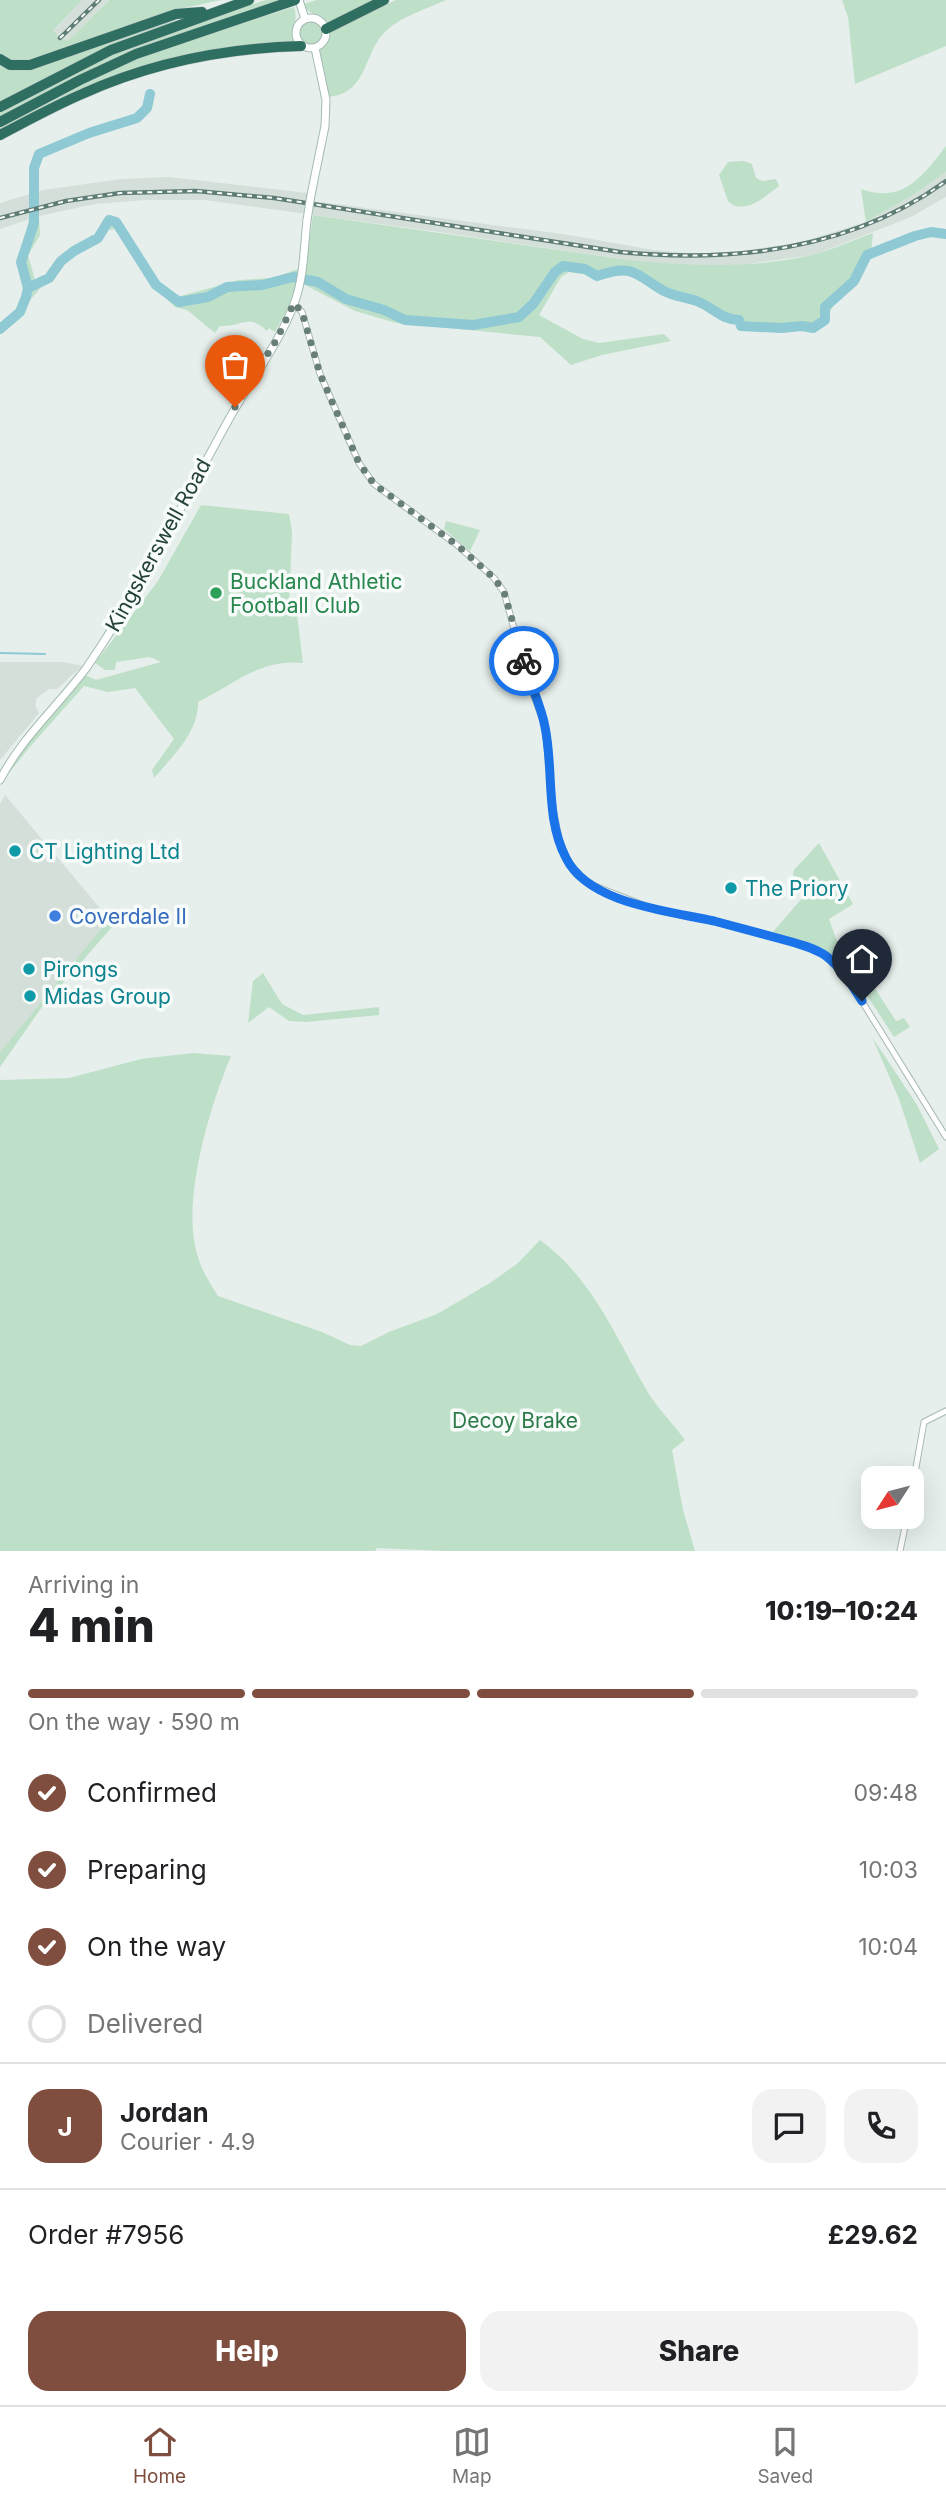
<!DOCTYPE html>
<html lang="en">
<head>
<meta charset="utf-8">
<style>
  :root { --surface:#fff; --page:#f2f2f2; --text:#202124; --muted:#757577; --line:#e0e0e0; --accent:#7f4e3f }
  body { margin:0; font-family:Inter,sans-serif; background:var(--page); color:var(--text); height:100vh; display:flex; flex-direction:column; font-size:26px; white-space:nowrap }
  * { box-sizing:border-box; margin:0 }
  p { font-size:23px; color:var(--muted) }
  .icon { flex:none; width:38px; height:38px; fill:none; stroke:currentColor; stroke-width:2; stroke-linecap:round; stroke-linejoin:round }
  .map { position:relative; height:1551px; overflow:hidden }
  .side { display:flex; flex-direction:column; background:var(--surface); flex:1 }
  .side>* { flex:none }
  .needle { width:46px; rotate:234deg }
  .buttons { position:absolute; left:861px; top:1466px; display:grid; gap:14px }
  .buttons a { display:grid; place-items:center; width:63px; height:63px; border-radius:14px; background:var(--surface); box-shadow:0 7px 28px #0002; font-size:35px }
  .pin { position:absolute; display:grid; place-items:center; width:60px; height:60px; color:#fff; margin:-72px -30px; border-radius:50% 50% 50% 0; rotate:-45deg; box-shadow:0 0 7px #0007 }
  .pin .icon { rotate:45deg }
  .courier { position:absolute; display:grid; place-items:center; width:70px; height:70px; margin:-35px; border:5px solid #1a73e8; border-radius:50%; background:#fff; color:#222; box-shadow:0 2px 9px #0007 }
  .summary em { font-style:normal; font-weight:800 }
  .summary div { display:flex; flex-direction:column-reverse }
  .summary { display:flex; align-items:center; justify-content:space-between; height:119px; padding:0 28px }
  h1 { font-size:46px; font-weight:800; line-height:52px }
  .bar { display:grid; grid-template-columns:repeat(4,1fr); gap:10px 7px; align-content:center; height:84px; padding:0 28px }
  .bar i { height:9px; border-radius:5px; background:var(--line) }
  .bar .active { background:var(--accent) }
  .bar p { grid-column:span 4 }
  .line { display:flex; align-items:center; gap:18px; padding:0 28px; border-top:2px solid var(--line) }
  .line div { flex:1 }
  .round { display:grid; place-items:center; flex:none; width:74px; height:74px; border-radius:21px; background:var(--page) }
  ol { padding:0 28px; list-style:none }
  li { display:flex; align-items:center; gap:21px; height:77px }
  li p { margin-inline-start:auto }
  li .icon { padding:7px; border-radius:50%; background:var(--accent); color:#fff; stroke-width:4 }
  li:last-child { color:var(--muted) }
  li i { width:38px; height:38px; border:4px solid var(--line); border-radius:50% }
  .button { display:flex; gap:14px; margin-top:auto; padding:14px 28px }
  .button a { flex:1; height:80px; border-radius:21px; background:var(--accent); color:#fff; font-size:28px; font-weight:800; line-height:80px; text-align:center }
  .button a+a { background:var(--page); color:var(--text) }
  .tab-bar { display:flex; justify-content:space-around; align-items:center; height:98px; border-top:2px solid var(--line); background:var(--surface); font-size:19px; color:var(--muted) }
  .tab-bar a { display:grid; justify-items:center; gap:4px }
  .tab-bar .active { color:var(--accent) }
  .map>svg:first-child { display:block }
  .built { fill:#d4dfda }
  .green { fill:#bfe0c8 }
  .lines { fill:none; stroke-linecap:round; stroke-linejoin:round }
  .stream { stroke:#8ec9d4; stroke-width:2 }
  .river { stroke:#8ec9d4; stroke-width:10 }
  .street-casing { stroke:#a8b8b2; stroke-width:7 }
  .secondary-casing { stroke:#a4bbb3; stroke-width:9 }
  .highway-casing { stroke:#c2cac8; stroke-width:11 }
  .street { stroke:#fff; stroke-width:5 }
  .secondary { stroke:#fff; stroke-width:7 }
  .highway { stroke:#2f6f62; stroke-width:10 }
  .rail-casing { stroke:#5f7d75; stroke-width:4.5 }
  .rail { stroke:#f7fbf9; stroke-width:2; stroke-dasharray:5; stroke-linecap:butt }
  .secondary-bridge-casing { stroke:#a4bbb3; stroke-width:9; stroke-linecap:butt }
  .secondary-bridge { stroke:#fff; stroke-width:7 }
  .done { stroke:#687f78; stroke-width:7; stroke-dasharray:0 12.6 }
  .route { stroke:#1a73e8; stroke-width:9 }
  .leisure-dot { fill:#2e9e5b; stroke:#f7fbf9; stroke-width:2.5 }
  .culture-dot { fill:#0f9aa8; stroke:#f7fbf9; stroke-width:2.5 }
  .shop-dot { fill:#3f7fe0; stroke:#f7fbf9; stroke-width:2.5 }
  .labels { text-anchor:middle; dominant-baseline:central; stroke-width:7; stroke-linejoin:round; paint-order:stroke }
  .street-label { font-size:21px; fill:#24423a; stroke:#f7fbf9 }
  .leisure-label { font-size:21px; fill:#27864d; stroke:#f7fbf9; text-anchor:start }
  .culture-label { font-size:21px; fill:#0d838f; stroke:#f7fbf9; text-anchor:start }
  .shop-label { font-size:21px; fill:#366cbe; stroke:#f7fbf9; text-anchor:start }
  .park-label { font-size:21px; fill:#2d7a4b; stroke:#f7fbf9 }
</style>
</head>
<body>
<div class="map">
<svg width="946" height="1551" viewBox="0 0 946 1551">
  <rect width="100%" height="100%" fill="#e6efeb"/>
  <!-- built -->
  <g class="built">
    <path d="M82,0h26l-47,49 -61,41z"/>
    <path d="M946,172v25l-35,20 -97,38 -82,11h-50l-53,-6 -190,-28 -235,-32h-58l-51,4 -56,12 -39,13v-26l43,-13 78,-11 48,-2 138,16v6l7,2 255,34 85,15 43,4 38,-2 66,-10 65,-20 47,-27z"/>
    <path d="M0,662h63l19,4 -25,23h-8l-12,9 -2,7 4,8 -39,47z"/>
    <path d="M5,795l104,124 -109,133v-248z"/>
  </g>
  <!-- green -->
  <g class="green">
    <path d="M0,0h82l-29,31 7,7 8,3 41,-41h112l-46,10 -145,52h-19l-11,-7z"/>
    <path d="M266,0h21l-91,29 -196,89v-7l111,-58 81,-30z"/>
    <path d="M317,0h59l-48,24 -24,-16 -1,-4z"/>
    <path d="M396,0h50c-19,9 -44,16 -59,30 -25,22 -17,63 -59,67l-10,-44 10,-12 1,-10z"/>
    <path d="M842,0h104v46l-91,38 -7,-67z"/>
    <path d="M294,7c5,14 -4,24 4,37l-157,24 -141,63v-5l10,-6 128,-62 50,-18z"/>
    <path d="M175,17l-2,5 -173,82v-42l9,6z"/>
    <circle cx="311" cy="33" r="12"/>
    <path d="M946,146v26l-33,23 -47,27 -5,-33c42,15 61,-12 85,-43z"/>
    <path d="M744,161l8,3 4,14 6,3 14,-2 3,7c-14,10 -35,31 -51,15l-9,-26 9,-13z"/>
    <path d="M111,215l6,4c12,21 40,72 64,77l58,-16 34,-2 25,-9 -5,30 -18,33 -6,-4 -2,3c-20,-18 -24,-4 -47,-5l-5,7 -28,-23 -12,-3 -24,-23 -36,-55 -7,1 -10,8 9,-22z"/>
    <path d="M313,215l316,45c62,6 122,9 183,-5 20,-5 41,-15 61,-22l-2,20 -13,25 -25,26 -6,17 -14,7 -11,-2 -21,2 -40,-2 -3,-6h-8l-31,-18 -36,-11 -29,-20h-23l-14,5 -28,-4 -8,5 -22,38 44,24 16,4 65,-9 7,7 -69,14 -31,10 -31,-28 -144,-14 -41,-12 -52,-27z"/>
    <path d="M39,216l1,19 -12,20 7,25 14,-2 -29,34 4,-24 -6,-22 11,-47z"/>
    <path d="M201,505l88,9 3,18 -3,76 8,7 6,48c-42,-5 -70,22 -105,39 1,30 -26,55 -44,76l-2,-8 22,-31 -39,-51 -27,4 -24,-6 -56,63 -22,28 18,-30 61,-72 11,5 65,-18 -11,-5 -34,5 -1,8h-10l-10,-7 63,-82z"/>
    <path d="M446,521l34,9 -10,21 -26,-22z"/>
    <path d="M819,843l34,61 -24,15 7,20 13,19 5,-2 42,65 8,-3 6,9 -16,10 -48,-74 -2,2c-16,-19 -50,-25 -72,-32l31,-36 -10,-22 1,-5z"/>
    <path d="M109,919l3,8 -70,80 -42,60v-15z"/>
    <path d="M263,973l19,31 21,11 76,-8v8l-73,7 -17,-1 -20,-14 -21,16 5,-42z"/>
    <path d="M872,1037l45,68 22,44 -19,14 -21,-64z"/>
    <path d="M193,1053l38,3c-21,50 -51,148 -33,201 4,14 12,26 20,39l104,36 28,13 11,1 28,-14 48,-18 53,-31 28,-20 22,-23c51,37 75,95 106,149 10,18 27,34 39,51l-13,10 11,60 12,41h-250l-68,-3 -2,3h-375v-471l69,-2 72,-19z"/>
  </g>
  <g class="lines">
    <!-- stream -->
    <path class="stream" d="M0,653l45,1"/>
    <!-- river -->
    <g class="river">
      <path d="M28,288l21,-10 12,-17 13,-10 24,-13 11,-18 7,2 40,63 23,17 29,-5 19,-10 35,-2 31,-8 25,5 28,17 38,11 21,10 68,5 46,-8 14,-13 22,-32 8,-6 22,3 12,7c36,-12 37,-3 65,14 12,7 25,7 37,12 14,6 24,18 40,18l2,6 40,2 21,-2 11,2 12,-8v-13l29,-26 13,-26 48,-19 16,-4 15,2"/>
      <path d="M0,329l20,-17 6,-15 2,-9 -7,-26 13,-39v-55l5,-14 50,-21 48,-15 10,-10 3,-14"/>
    </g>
    <!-- street casing -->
    <g class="street-casing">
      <g id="street">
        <path d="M294,304l8,8 18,62 39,89 15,21 83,61 37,33 10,14 24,88 17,46 8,82 6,31 7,19 10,16 16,11 64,25 57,11 56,15 32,8 24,11 25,27 96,155"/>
        <path d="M912,1490l12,-68 22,-11"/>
        <path d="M900,1551l7,-34"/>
      </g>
    </g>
    <!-- secondary casing -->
    <g class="secondary-casing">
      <g id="secondary">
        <path d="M299,0l6,19"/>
        <circle cx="311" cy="33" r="15"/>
        <path d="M311,195l14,-69 1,-26 -11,-52"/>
        <path d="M0,780c22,-43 59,-75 87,-113 54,-78 96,-165 142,-248 21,-38 50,-75 65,-115 10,-26 10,-57 13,-84"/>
      </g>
    </g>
    <!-- highway casing -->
    <g class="highway-casing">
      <g id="highway">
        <path d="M326,29l58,-29"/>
        <path d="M0,59l10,6h20l146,-51 26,-2"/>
        <path d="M0,107l111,-57 138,-50"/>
        <path d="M0,122l80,-42 56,-26 159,-54"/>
        <path d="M0,135c27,-14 54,-29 82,-41 68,-31 145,-46 219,-48"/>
      </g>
    </g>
    <!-- street -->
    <use href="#street" class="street"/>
    <!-- secondary -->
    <use href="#secondary" class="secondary"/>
    <!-- highway -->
    <use href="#highway" class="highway"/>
    <!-- rail casing -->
    <g class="rail-casing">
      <g id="rail">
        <path d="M60,38l39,-38"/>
        <path d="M0,218l66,-17 54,-8 76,-2 78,7 346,54c114,11 231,-2 326,-71"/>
      </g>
    </g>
    <!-- rail -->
    <use href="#rail" class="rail"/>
    <!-- secondary-bridge casing -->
    <g class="secondary-bridge-casing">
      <path id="secondary-bridge" d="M307,220l4,-25"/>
    </g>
    <!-- secondary-bridge -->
    <use href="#secondary-bridge" class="secondary-bridge"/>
  </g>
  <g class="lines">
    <!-- done -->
    <path class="done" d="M235,407l42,-68 17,-36 8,9 18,62 39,89 15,21 83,61 37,33 10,14 20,69"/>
    <!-- route -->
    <path class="route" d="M524,661c5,22 17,43 21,66 9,43 0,91 21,131 23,46 103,53 148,63 22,6 44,12 67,18 14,4 32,8 45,17 15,11 26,29 36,45"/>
  </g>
  <!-- markers -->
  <circle class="leisure-dot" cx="216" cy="593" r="7"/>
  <g class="culture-dot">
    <circle cx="15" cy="851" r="7"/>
    <circle cx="731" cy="888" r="7"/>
    <circle cx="29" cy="969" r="7"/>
    <circle cx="30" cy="996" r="7"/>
  </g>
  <circle class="shop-dot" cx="55" cy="916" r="7"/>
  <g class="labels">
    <!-- street labels -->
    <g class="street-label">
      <text transform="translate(158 545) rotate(-61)">Kingskerswell Road</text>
    </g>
    <!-- leisure labels -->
    <g class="leisure-label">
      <text x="230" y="581">Buckland Athletic<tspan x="230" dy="24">Football Club</tspan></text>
    </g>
    <!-- culture labels -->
    <g class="culture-label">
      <text x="29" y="851">CT Lighting Ltd</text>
      <text x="745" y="888">The Priory</text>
      <text x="43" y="969">Pirongs</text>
      <text x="44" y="996">Midas Group</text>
    </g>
    <!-- shop labels -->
    <g class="shop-label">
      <text x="69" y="916">Coverdale II</text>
    </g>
    <!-- park labels -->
    <g class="park-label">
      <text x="515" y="1420">Decoy Brake</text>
    </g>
  </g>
</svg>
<div class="buttons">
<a><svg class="needle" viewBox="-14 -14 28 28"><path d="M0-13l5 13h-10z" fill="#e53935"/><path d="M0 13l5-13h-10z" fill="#757577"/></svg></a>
</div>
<div class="pin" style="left:235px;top:407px;background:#ea580c"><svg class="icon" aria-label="bag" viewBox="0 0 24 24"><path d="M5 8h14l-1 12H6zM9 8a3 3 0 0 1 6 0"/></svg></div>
<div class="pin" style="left:862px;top:1001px;background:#1f2937"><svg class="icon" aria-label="home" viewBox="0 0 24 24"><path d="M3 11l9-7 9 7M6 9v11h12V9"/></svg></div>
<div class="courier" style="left:524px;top:661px"><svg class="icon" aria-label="bike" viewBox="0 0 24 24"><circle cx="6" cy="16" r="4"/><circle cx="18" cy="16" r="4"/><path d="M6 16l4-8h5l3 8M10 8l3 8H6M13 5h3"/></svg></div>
</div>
<section class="side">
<div class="summary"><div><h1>4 min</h1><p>Arriving in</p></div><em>10:19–10:24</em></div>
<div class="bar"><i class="active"></i><i class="active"></i><i class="active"></i><i></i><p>On the way · 590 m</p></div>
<ol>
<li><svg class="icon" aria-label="check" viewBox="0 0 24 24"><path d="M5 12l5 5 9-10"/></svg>Confirmed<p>09:48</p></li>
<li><svg class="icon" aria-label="check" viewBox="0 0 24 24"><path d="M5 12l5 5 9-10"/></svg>Preparing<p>10:03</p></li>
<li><svg class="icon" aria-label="check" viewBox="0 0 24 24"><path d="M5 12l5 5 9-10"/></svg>On the way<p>10:04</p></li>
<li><i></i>Delivered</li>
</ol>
<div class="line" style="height:126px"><b class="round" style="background:var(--accent);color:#fff">J</b><div><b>Jordan</b><p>Courier · 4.9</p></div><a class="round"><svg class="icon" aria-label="chat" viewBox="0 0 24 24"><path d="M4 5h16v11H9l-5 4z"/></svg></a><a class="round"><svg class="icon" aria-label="phone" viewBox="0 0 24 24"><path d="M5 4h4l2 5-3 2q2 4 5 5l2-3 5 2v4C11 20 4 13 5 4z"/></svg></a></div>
<div class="line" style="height:91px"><div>Order #7956</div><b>£29.62</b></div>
<div class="button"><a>Help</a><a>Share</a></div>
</section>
<nav class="tab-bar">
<a class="active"><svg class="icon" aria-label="home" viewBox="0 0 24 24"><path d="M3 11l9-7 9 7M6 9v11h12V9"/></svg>Home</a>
<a><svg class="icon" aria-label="map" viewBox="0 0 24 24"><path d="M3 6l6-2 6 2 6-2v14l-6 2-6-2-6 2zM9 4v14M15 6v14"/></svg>Map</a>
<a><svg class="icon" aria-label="saved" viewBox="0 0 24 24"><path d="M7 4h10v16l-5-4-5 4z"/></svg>Saved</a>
</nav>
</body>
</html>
